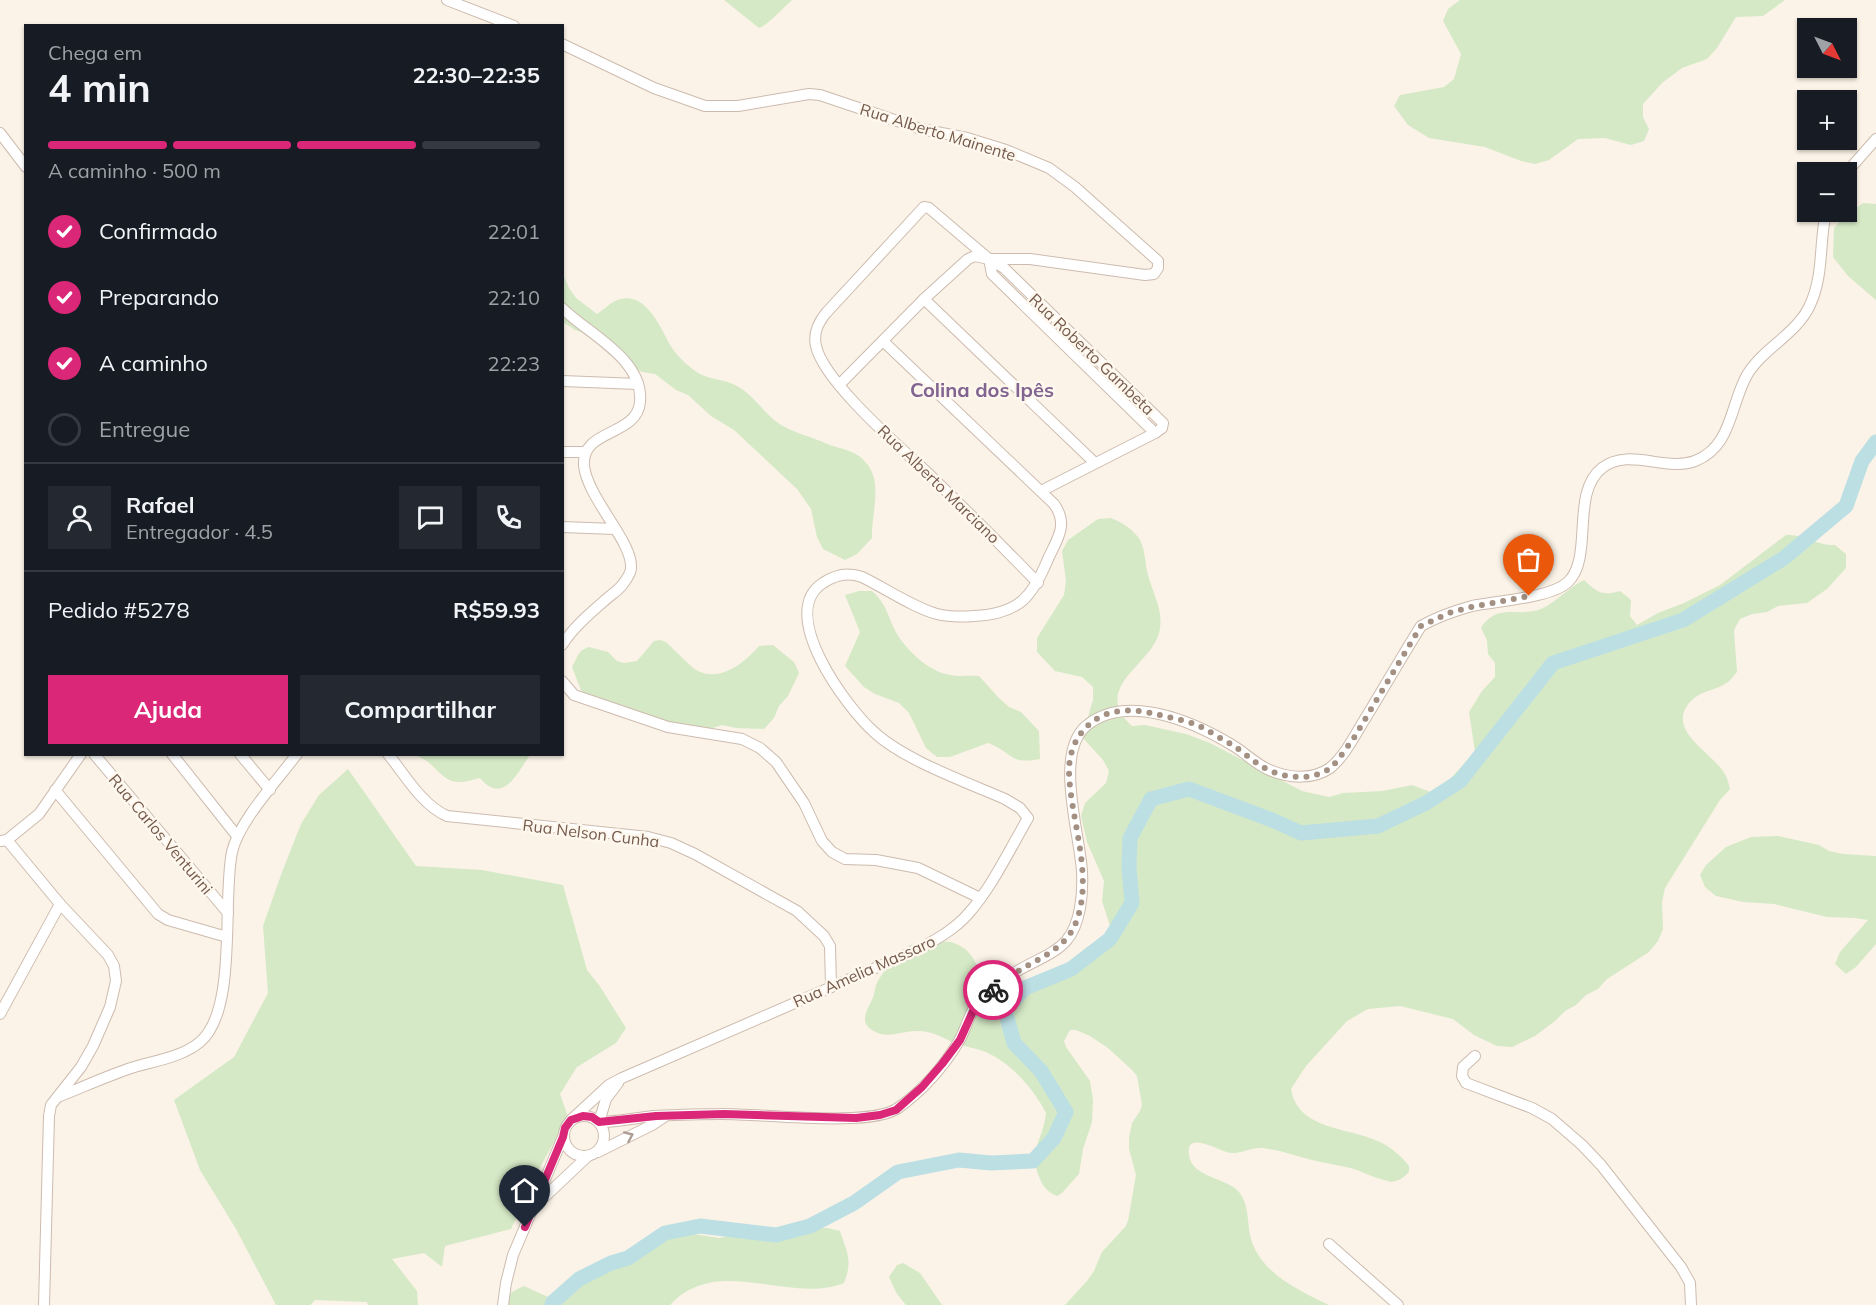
<!DOCTYPE html>
<html lang="pt">
<head>
<meta charset="utf-8">
<style>
  :root { --surface:#171b24; --page:#242831; --text:#f1f3f6; --muted:#9ea1a6; --line:#363941; --accent:#db2777 }
  body { margin:0; font-family:Mulish,sans-serif; background:var(--page); color:var(--text); height:100vh; display:flex; flex-direction:column; font-size:22px; white-space:nowrap }
  * { box-sizing:border-box; margin:0 }
  p { font-size:20px; color:var(--muted) }
  .icon { flex:none; width:33px; height:33px; fill:none; stroke:currentColor; stroke-width:2; stroke-linecap:round; stroke-linejoin:round }
  .map { position:relative; flex:1; overflow:hidden }
  .drawer { position:absolute; left:24px; top:24px; width:540px; height:732px; display:flex; flex-direction:column; background:var(--surface); border-radius:0px; box-shadow:0 2px 4px #0004 }
  .drawer>* { flex:none }
  .needle { width:39px; rotate:132deg }
  .buttons { position:absolute; left:1797px; top:18px; display:grid; gap:12px }
  .buttons a { display:grid; place-items:center; width:60px; height:60px; border-radius:0px; background:var(--surface); box-shadow:0 2px 4px #0004; font-size:30px }
  .pin { position:absolute; display:grid; place-items:center; width:51px; height:51px; color:#fff; margin:-62px -26px; border-radius:50% 50% 50% 0; rotate:-45deg; box-shadow:0 0 6px #0007 }
  .pin .icon { rotate:45deg }
  .courier { position:absolute; display:grid; place-items:center; width:60px; height:60px; margin:-30px; border:4px solid #db2777; border-radius:50%; background:#fff; color:#222; box-shadow:0 2px 8px #0007 }
  .overview em { font-style:normal; font-weight:700 }
  .overview div { display:flex; flex-direction:column-reverse }
  .overview { display:flex; align-items:center; justify-content:space-between; height:102px; padding:0 24px }
  h1 { font-size:39px; font-weight:700; line-height:45px }
  .bar { display:grid; grid-template-columns:repeat(4,1fr); gap:9px 6px; align-content:center; height:72px; padding:0 24px }
  .bar i { height:8px; border-radius:4px; background:var(--line) }
  .bar .current { background:var(--accent) }
  .bar p { grid-column:span 4 }
  .line { display:flex; align-items:center; gap:15px; padding:0 24px; border-top:2px solid var(--line) }
  .line div { flex:1 }
  .round { display:grid; place-items:center; flex:none; width:63px; height:63px; border-radius:0px; background:var(--page) }
  ol { padding:0 24px; list-style:none }
  li { display:flex; align-items:center; gap:18px; height:66px }
  li p { margin-inline-start:auto }
  li .icon { padding:6px; border-radius:50%; background:var(--accent); color:#fff; stroke-width:4 }
  li:last-child { color:var(--muted) }
  li i { width:33px; height:33px; border:3px solid var(--line); border-radius:50% }
  .action { display:flex; gap:12px; margin-top:auto; padding:12px 24px }
  .action a { flex:1; height:69px; border-radius:0px; background:var(--accent); color:#fff; font-size:24px; font-weight:700; line-height:69px; text-align:center }
  .action a+a { background:var(--page); color:var(--text) }
  .map>svg:first-child { display:block }
  .green { fill:#d5e9c6 }
  .lines { fill:none; stroke-linecap:round; stroke-linejoin:round }
  .river { stroke:#bcdfe4; stroke-width:15 }
  .minor-casing { stroke:#cdbbae; stroke-width:12 }
  .minor { stroke:#fff; stroke-width:10 }
  .oneway { stroke:#ac9c94 }
  .done { stroke:#a39082; stroke-width:6; stroke-dasharray:0 10.8 }
  .route { stroke:#db2777; stroke-width:8 }
  .labels { text-anchor:middle; dominant-baseline:central; stroke-width:5; stroke-linejoin:round; paint-order:stroke }
  .street-label { font-size:16px; fill:#745a4c; stroke:#fef7ed }
  .quarter-label { font-size:20px; font-weight:bold; fill:#816490; stroke:#fef7ed }
</style>
</head>
<body>
<div class="map">
<svg width="1876" height="1305" viewBox="0 0 1876 1305">
  <rect width="100%" height="100%" fill="#fbf3e7"/>
  <!-- green -->
  <g class="green">
    <path d="M724,0h68c-8,7 -24,25 -33,28z"/>
    <path d="M1460,0h325l-22,16 -27,1 -19,31 -10,11 -25,9 -20,15 -19,21v13l6,12 -5,12 -13,4 -26,-7 -27,1 -29,21 -14,4 -14,-3 -36,-14 -56,-9 -21,-13 -14,-19 6,-11 44,-8 10,-8 7,-25 -18,-33 5,-12z"/>
    <path d="M1863,203l13,1v96l-28,-24 -15,-19 1,-29 10,-11z"/>
    <path d="M562,272l7,16 7,10 21,16c6,-4 12,-10 18,-13 31,-14 46,29 57,47 7,10 16,18 26,25 12,7 27,6 39,13 17,9 28,29 44,39 13,8 32,12 46,19 14,5 31,7 40,20 16,19 4,50 5,74l-15,16 -12,6 -22,-11 -6,-12 -6,-28 -14,-20 -63,-59 -23,-14 -23,-21 -12,-5 -21,-16 -13,-2 -23,-11 -10,-7 -21,-19 -13,-5 -12,-8z"/>
    <path d="M1111,518c12,5 22,11 29,22 5,10 5,21 7,31 5,23 18,39 12,62 -8,32 -69,55 -27,93l13,-1 41,9 24,9 92,48 27,6 14,-4 40,-2 29,-6 24,9 39,-42 -6,-40 13,-21 13,-14v-14l-7,-9 -1,-14 -6,-12c17,-26 36,-10 60,-19 13,-5 28,-22 43,-29 14,13 18,16 36,11l11,9 -1,16 7,9 21,-12 26,-10 36,-18 66,-50c19,-1 28,10 49,10l11,9v14l-19,21 -20,14 -29,3 -11,6 -15,2 -12,5 -6,11 3,42c-3,3 -6,8 -9,10 -12,9 -27,8 -37,19 -28,30 24,52 35,75 2,4 3,9 4,13l-10,11 -55,88 -3,14 1,27 -5,12 -9,11 -42,27 -9,10 -12,6 -10,10 -11,6 -10,10 -20,15 -23,11 -15,-1 -23,-11 -21,-16 -53,-13 -32,3 -21,12 -41,45 -15,23c7,42 59,38 89,53 11,5 21,14 29,24v6c-6,6 -10,9 -18,10 -12,-3 -23,-7 -34,-12 -15,-5 -30,-6 -45,-10 -16,-4 -32,-10 -49,-12 -11,-1 -20,5 -31,5 -11,0 -47,-25 -43,2 3,23 37,22 50,37 10,13 8,27 11,43 8,37 48,55 79,70h-264l22,-24 7,-10 8,-19 23,-25 3,-6 8,-46 -7,-26v-11l3,-15 8,-12 2,-6 -5,-29 -4,-5 -25,-23 -18,-12 -14,-6h-6l-6,11 2,6 24,34 3,19 -1,22 -9,27 -4,25 -17,19 -5,3c-9,-4 -13,-8 -17,-17 -13,-28 3,-38 6,-66 -13,-25 -34,-49 -60,-61 -10,-4 -21,-5 -31,-9 -12,-5 -24,-13 -39,-12 -15,0 -29,9 -44,-1 -12,-8 -6,-18 -1,-28 4,-6 3,-15 7,-21 7,-13 20,-24 30,-35 9,-4 18,-4 28,-5 58,-2 34,63 77,72l8,-10 4,-13 15,-15 23,-8 30,-6 13,-15 2,-6 2,-14 -8,-25 2,-20 -17,-39 -6,-26 4,-13 21,-20 3,-12 -6,-11 -21,-23 11,-37v-13l-11,-10 -27,-6 -18,-19v-14l27,-43 2,-14 -4,-30 6,-11 30,-21z"/>
    <path d="M859,591h13c13,12 14,19 21,35 8,20 36,47 58,49 9,2 19,0 28,1l19,21 11,10 12,5 18,19 1,28c-31,6 -26,-6 -52,-16l-38,14h-13l-11,-9 -17,-35 -10,-10 -24,-9 -11,-7 -19,-21 15,-34 -15,-37z"/>
    <path d="M661,640l6,3c8,7 22,23 31,28 24,11 47,-9 61,-25l14,-1 21,17 5,11 -11,23 -9,10 -5,12 -10,11 -28,-1 -14,-3 -13,4 -27,-2 -87,-24 -14,-13 -9,-23 6,-12 4,-5 7,-3 19,5 9,9 7,2 13,-2 17,-20z"/>
    <path d="M413,755l117,-1v1c-12,17 -27,51 -50,23 -6,1 -13,4 -19,4 -22,1 -26,-23 -48,-27z"/>
    <path d="M348,769l68,97 66,4 81,15 24,85 12,15 27,43 -10,15 -39,24 -17,27 8,23 -30,54 -27,58 -66,17 -3,21 -18,-14 -32,6 25,32 1,14h-50l-1,-3 -52,-2 -5,5h-34l-40,-76 -36,-59 -26,-70 60,-43 34,-64 -5,-67 19,-54 19,-48 18,-29z"/>
    <path d="M1778,836l41,9 10,6 14,3 33,2v88l-20,23 -10,7 -11,-10 5,-12 28,-32 -13,-2 -28,-1 -53,-13 -31,-2 -27,-6 -11,-9 -5,-12 6,-10 20,-18 25,-10z"/>
    <path d="M828,1228l12,3c7,22 13,29 4,52 -55,22 -126,-30 -174,22h-167c3,-11 12,-15 21,-19l24,11 25,-13 12,-2 32,-21 26,-10 10,-7 27,-8 13,-2 26,4 12,-2 14,3 55,-10z"/>
    <path d="M903,1263l17,10 22,32h-36l-9,-11 -8,-17 8,-12z"/>
  </g>
  <g class="lines">
    <!-- river -->
    <path class="river" d="M552,1305l1,-3 26,-23 32,-16 17,-5 37,-25 35,-7 76,9 34,-9 44,-23 44,-31 61,-12 32,3 42,-2 21,-23 12,-26 -25,-41 -27,-28 -9,-33 20,-22 46,-19 39,-30 22,-36 -3,-36 1,-29 21,-39 38,-10 83,31 29,13 77,-7 48,-23 34,-22 93,-118 130,-43 101,-62 62,-52 16,-45 14,-19"/>
    <!-- minor casing -->
    <g class="minor-casing">
      <g id="minor">
        <path d="M447,0l67,26"/>
        <path d="M562,44l92,44 51,18h33l71,-12 11,1 101,34 46,9 39,12 43,18 26,19 83,74v7l-4,6 -9,1 -115,-16h-41l-14,-3 -7,3 -44,40 -85,86"/>
        <path d="M0,133l26,34"/>
        <path d="M1846,173l30,-34"/>
        <path d="M989,259l3,15 163,159"/>
        <path d="M924,299l171,164"/>
        <path d="M562,308c26,26 82,51 78,94 -3,35 -59,26 -56,64 4,33 49,76 47,102 0,5 -5,12 -8,16 -5,7 -14,12 -20,18 -15,13 -30,26 -41,43"/>
        <path d="M562,381l76,3"/>
        <path d="M562,452h24"/>
        <path d="M562,527l53,2"/>
        <path d="M1038,583c-34,-35 -69,-70 -104,-104 -29,-28 -110,-96 -118,-133 -3,-13 2,-23 10,-33l98,-106 5,1 60,51 15,9 159,155 -1,5 -7,5 -114,58"/>
        <path d="M562,681l12,14 94,32 74,12 18,9 16,14 28,41 18,38 10,11 13,7 31,1 42,8 62,30"/>
        <path d="M94,754l134,159"/>
        <path d="M172,754l65,82"/>
        <path d="M240,754l30,36"/>
        <path d="M388,754c17,21 34,51 59,62l201,21 23,6 24,11 102,57 27,25 6,10 1,40"/>
        <path d="M55,790l103,124 10,6 59,17"/>
        <path d="M7,840l53,64 48,51 6,11 2,15 -6,26 -17,39 -12,21 -30,38 -2,11 -5,189"/>
        <path d="M1,841l6,-1 32,-26 42,-60"/>
        <path d="M0,1014l60,-110"/>
        <path d="M1475,1056l-12,11 -1,9 4,7 66,25 20,11 30,26 19,20 80,102 9,16 1,22"/>
        <path d="M60,1096c23,-9 45,-19 68,-27 24,-8 53,-11 72,-27 38,-32 22,-143 32,-190 7,-31 45,-71 65,-98"/>
        <circle cx="584" cy="1136" r="20"/>
        <path d="M571,1120l38,-35 13,-7 297,-129c18,-10 36,-20 49,-35 24,-27 42,-65 60,-96l-8,-10 -15,-9c-39,-17 -101,-39 -131,-67 -27,-24 -98,-119 -51,-149 13,-9 25,-11 39,-6 23,11 52,31 75,37 12,3 24,3 37,2 44,-2 58,-18 74,-57 9,-20 21,-34 6,-55l-171,-163"/>
        <path d="M599,1122c18,0 36,-4 54,-6 22,-1 44,-2 66,-2 39,-1 151,14 179,-6 24,-17 46,-42 61,-67 6,-10 9,-23 15,-33 7,-9 17,-18 26,-25 18,-17 51,-25 66,-42 15,-17 17,-48 16,-69 -2,-38 -28,-118 4,-146 40,-34 108,-4 146,19 14,8 25,21 40,26 18,7 41,9 58,-3 16,-13 27,-37 38,-54 18,-30 35,-59 53,-88 16,-9 33,-15 51,-20 24,-5 79,-8 96,-24 26,-25 2,-89 34,-114 27,-21 63,4 93,-7 37,-14 35,-56 52,-86 16,-27 50,-41 63,-70 14,-30 9,-62 16,-93"/>
        <path d="M599,1122l7,-23 12,-16"/>
        <path d="M598,1152l54,-27 12,-8"/>
        <path d="M536,1205l52,-49"/>
        <path d="M1329,1244l69,61"/>
        <path d="M503,1305l3,-22 7,-28 50,-118"/>
      </g>
    </g>
    <!-- minor -->
    <use href="#minor" class="minor"/>
  </g>
  <!-- one-way arrows -->
  <defs><path id="oneway-chevron" d="M-2-3.5L2.5 0L-2 3.5" fill="none" stroke-width="1.6" stroke-linecap="round" stroke-linejoin="round" transform="scale(1.5)"/></defs>
  <use class="oneway" href="#oneway-chevron" transform="translate(629 1136) rotate(-24)"/>
  <g class="lines">
    <!-- done -->
    <path class="done" d="M993,990c23,-25 66,-32 81,-63 22,-48 -4,-106 -5,-156 0,-24 12,-45 33,-55 17,-8 36,-6 53,-2 13,3 27,6 40,10 12,5 24,14 36,20 10,6 19,15 29,21 19,13 49,17 69,4 9,-7 16,-20 23,-28l69,-115 28,-13 22,-6 58,-11"/>
    <!-- route -->
    <path class="route" d="M525,1227l38,-90 2,-9 6,-8 12,-4 9,1 7,5 57,-6 68,-2 132,4 24,-3 16,-5 26,-23 20,-23 18,-24 14,-31 19,-19"/>
  </g>
  <g class="labels">
    <!-- street labels -->
    <g class="street-label">
      <text transform="translate(938 132) rotate(17)">Rua Alberto Mainente</text>
      <text transform="translate(1092 354) rotate(44)">Rua Roberto Gambeta</text>
      <text transform="translate(939 484) rotate(44)">Rua Alberto Marciano</text>
      <text transform="translate(591 833) rotate(7)">Rua Nelson Cunha</text>
      <text transform="translate(161 834) rotate(50)">Rua Carlos Venturini</text>
      <text transform="translate(864 971) rotate(-24)">Rua Amelia Massaro</text>
    </g>
    <!-- quarter labels -->
    <g class="quarter-label">
      <text x="982" y="389">Colina dos Ipês</text>
    </g>
  </g>
</svg>
<div class="buttons">
<a><svg class="needle" viewBox="-14 -14 28 28"><path d="M0-13l5 13h-10z" fill="#e53935"/><path d="M0 13l5-13h-10z" fill="#9ea1a6"/></svg></a>
<a>+</a>
<a>−</a>
</div>
<div class="pin" style="left:1529px;top:596px;background:#ea580c"><svg class="icon" aria-label="bag" viewBox="0 0 24 24"><path d="M5 8h14l-1 12H6zM9 8a3 3 0 0 1 6 0"/></svg></div>
<div class="pin" style="left:525px;top:1227px;background:#1f2937"><svg class="icon" aria-label="home" viewBox="0 0 24 24"><path d="M3 11l9-7 9 7M6 9v11h12V9"/></svg></div>
<div class="courier" style="left:993px;top:990px"><svg class="icon" aria-label="bike" viewBox="0 0 24 24"><circle cx="6" cy="16" r="4"/><circle cx="18" cy="16" r="4"/><path d="M6 16l4-8h5l3 8M10 8l3 8H6M13 5h3"/></svg></div>
<section class="drawer">
<div class="overview"><div><h1>4 min</h1><p>Chega em</p></div><em>22:30–22:35</em></div>
<div class="bar"><i class="current"></i><i class="current"></i><i class="current"></i><i></i><p>A caminho · 500 m</p></div>
<ol>
<li><svg class="icon" aria-label="check" viewBox="0 0 24 24"><path d="M5 12l5 5 9-10"/></svg>Confirmado<p>22:01</p></li>
<li><svg class="icon" aria-label="check" viewBox="0 0 24 24"><path d="M5 12l5 5 9-10"/></svg>Preparando<p>22:10</p></li>
<li><svg class="icon" aria-label="check" viewBox="0 0 24 24"><path d="M5 12l5 5 9-10"/></svg>A caminho<p>22:23</p></li>
<li><i></i>Entregue</li>
</ol>
<div class="line" style="height:108px"><a class="round"><svg class="icon" aria-label="person" viewBox="0 0 24 24"><circle cx="12" cy="8" r="4"/><path d="M4 21q1-7 8-7t8 7"/></svg></a><div><b>Rafael</b><p>Entregador · 4.5</p></div><a class="round"><svg class="icon" aria-label="chat" viewBox="0 0 24 24"><path d="M4 5h16v11H9l-5 4z"/></svg></a><a class="round"><svg class="icon" aria-label="phone" viewBox="0 0 24 24"><path d="M5 4h4l2 5-3 2q2 4 5 5l2-3 5 2v4C11 20 4 13 5 4z"/></svg></a></div>
<div class="line" style="height:78px"><div>Pedido #5278</div><b>R$59.93</b></div>
<div class="action"><a>Ajuda</a><a>Compartilhar</a></div>
</section>
</div>
</body>
</html>
